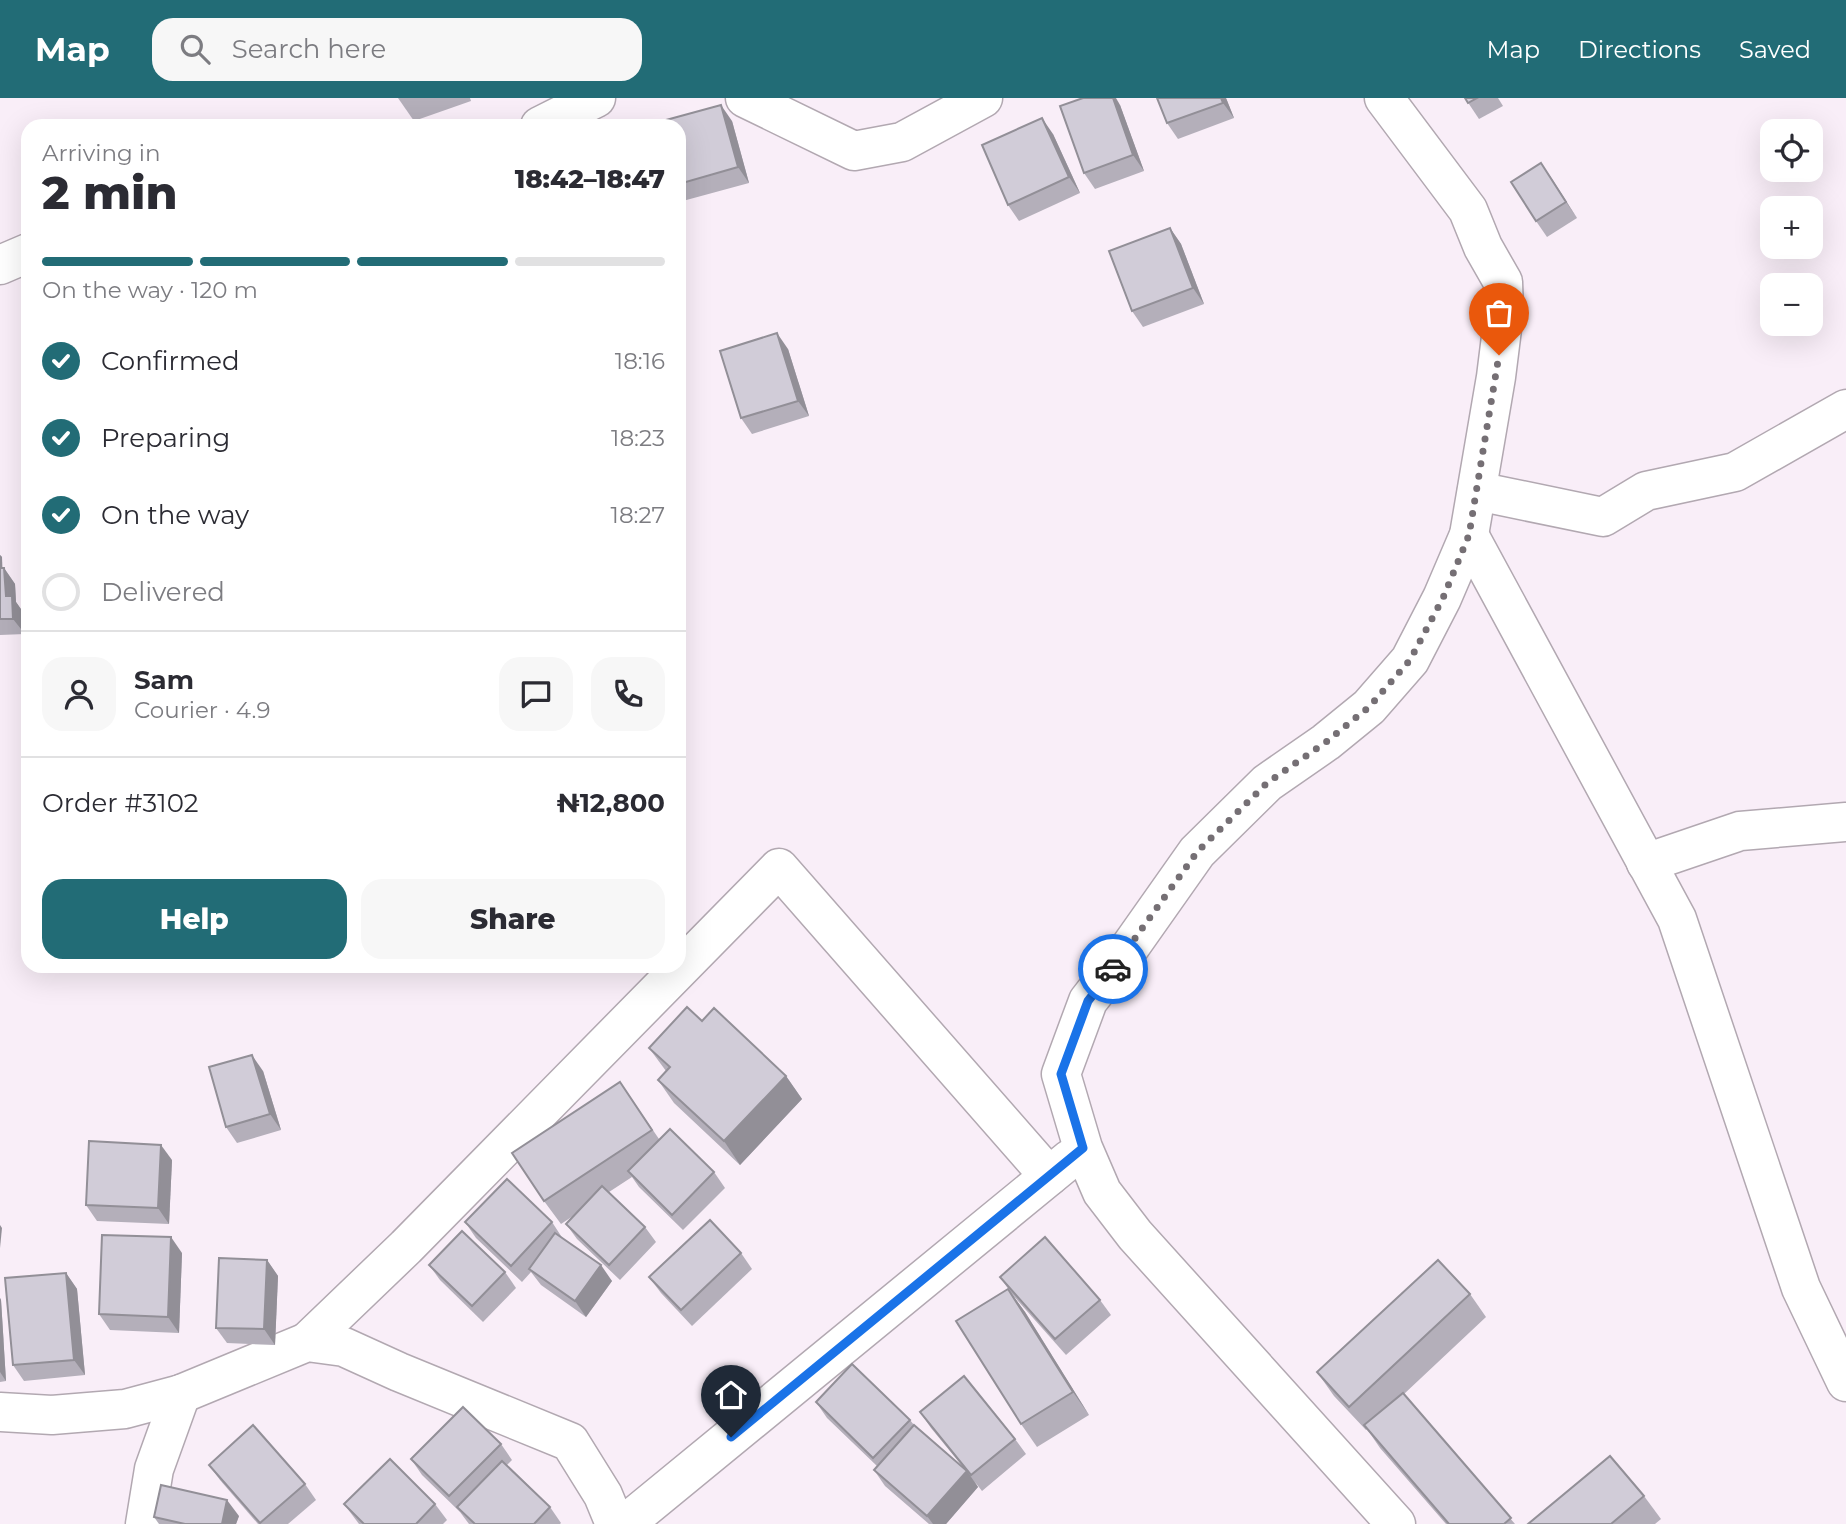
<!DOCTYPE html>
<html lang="en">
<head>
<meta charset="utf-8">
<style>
  :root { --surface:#fff; --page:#f7f7f7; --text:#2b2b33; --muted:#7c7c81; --line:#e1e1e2; --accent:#226c76 }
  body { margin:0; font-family:Montserrat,sans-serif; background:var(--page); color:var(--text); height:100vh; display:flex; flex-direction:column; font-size:26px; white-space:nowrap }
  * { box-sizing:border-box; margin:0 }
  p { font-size:23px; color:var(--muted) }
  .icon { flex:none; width:38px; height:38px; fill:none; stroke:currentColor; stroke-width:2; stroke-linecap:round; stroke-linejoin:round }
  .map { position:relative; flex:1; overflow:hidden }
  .sheet { position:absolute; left:21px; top:21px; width:665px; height:854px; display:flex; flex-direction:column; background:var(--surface); border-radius:21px; box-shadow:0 7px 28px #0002 }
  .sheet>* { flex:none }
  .buttons { position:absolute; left:1760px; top:21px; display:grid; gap:14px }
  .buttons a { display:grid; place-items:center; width:63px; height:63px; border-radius:14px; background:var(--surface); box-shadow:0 7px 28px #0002; font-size:35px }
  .pin { position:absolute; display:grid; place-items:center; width:60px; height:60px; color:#fff; margin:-72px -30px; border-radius:50% 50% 50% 0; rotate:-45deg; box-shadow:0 0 7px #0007 }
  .pin .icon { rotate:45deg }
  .courier { position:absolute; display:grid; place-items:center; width:70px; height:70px; margin:-35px; border:5px solid #1a73e8; border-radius:50%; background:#fff; color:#222; box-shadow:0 2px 9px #0007 }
  .headline em { font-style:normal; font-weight:800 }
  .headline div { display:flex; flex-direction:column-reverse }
  .headline { display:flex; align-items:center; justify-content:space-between; height:119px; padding:0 21px }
  h1 { font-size:46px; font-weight:800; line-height:52px }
  .bar { display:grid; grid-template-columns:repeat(4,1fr); gap:10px 7px; align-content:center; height:84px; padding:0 21px }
  .bar i { height:9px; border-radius:5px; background:var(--line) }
  .bar .on { background:var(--accent) }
  .bar p { grid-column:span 4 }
  .line { display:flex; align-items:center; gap:18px; padding:0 21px; border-top:2px solid var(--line) }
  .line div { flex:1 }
  .round { display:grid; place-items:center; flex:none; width:74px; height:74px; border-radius:21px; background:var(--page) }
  ol { padding:0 21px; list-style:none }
  li { display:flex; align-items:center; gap:21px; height:77px }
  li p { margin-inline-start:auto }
  li .icon { padding:7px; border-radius:50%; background:var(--accent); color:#fff; stroke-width:4 }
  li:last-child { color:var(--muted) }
  li i { width:38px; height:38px; border:4px solid var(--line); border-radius:50% }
  .button { display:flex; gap:14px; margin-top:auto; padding:14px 21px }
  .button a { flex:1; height:80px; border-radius:21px; background:var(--accent); color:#fff; font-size:28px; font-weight:800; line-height:80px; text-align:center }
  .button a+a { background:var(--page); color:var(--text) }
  header { display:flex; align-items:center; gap:42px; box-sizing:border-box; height:98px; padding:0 35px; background:var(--accent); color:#fff }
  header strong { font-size:33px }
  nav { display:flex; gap:38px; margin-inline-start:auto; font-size:24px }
  .search { width:490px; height:63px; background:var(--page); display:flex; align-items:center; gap:18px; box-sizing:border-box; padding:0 24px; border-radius:21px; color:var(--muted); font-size:26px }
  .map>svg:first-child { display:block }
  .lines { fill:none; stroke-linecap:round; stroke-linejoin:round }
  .street-casing { stroke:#b2a8b1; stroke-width:41 }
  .street { stroke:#fff; stroke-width:38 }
  .wall { fill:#b4afba }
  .shaded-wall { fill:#928f97 }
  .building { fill:#d1ccd8; stroke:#928f97; stroke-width:2 }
  .done { stroke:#756f74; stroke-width:7; stroke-dasharray:0 12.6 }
  .route { stroke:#1a73e8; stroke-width:9 }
</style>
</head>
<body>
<header>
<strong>Map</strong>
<div class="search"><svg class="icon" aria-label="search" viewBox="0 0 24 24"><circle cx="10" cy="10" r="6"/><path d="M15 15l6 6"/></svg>Search here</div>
<nav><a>Map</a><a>Directions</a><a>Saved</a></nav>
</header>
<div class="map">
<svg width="1846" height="1426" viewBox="0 0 1846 1426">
  <rect width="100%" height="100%" fill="#f9eef8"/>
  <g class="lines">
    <!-- street casing -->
    <g class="street-casing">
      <g id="street">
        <path d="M745,0l109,53 48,-9 81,-44"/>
        <path d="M1384,0l84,112 15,37 20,35 1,31 -8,64 -27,158 -27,63 -32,62 -41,47 -43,35 -59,41 -70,69 -67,95 -42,54 -27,73 22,74 19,44 33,43 261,289"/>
        <path d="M540,28l56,-28"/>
        <path d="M0,167l28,-12"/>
        <path d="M1477,393l126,26 43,-26 89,-19 111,-63"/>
        <path d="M1469,437l208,384 124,369 45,94"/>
        <path d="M1646,765l94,-32 106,-9"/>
        <path d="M307,1244l99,-95 373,-379 270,308"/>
        <path d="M0,1314l52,3 73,-6 56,-15 126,-52 37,5 55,25 171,70 33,53 12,29"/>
        <path d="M145,1426l9,-55 27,-75"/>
        <path d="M625,1426l445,-365"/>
      </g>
    </g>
    <!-- street -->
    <use href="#street" class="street"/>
  </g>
  <!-- wall -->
  <g class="wall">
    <path d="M398,0h72l1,3 -57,20z"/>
    <path d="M1157,0h69l8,20 -56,21 -11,-16z"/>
    <path d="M1465,0h33l5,8 -24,13z"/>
    <path d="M1120,7l24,66 -49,18 -11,-16z"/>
    <path d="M732,23l17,62 -70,19v-76z"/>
    <path d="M1053,36l27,59 -61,28 -11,-16z"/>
    <path d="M1541,65l36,55 -30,19 -11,-16z"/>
    <path d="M1170,130l11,16 23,60 -61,23 -11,-16z"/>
    <path d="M788,251l21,67 -57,18 -11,-16z"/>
    <path d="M0,457l2,2v11h2l11,16 1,18 7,10 2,22 -25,1z"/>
    <path d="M702,923l84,55 16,23 -62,66 -66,-62 -16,-23 8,-9 -17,-23z"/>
    <path d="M263,973l18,59 -44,13 -11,-16z"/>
    <path d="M620,984l39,57 55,33 11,16 -42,42 -44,-43 -7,-10 -23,15 36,35 11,15 -36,38 -43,-41 -11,-15 7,-8 -12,8 -17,-23z"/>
    <path d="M172,1062l-3,64 -72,-3 -11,-16z"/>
    <path d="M465,1124h87l11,17 49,42 -26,36 -45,-32 -10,-13 -9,10 -46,-44z"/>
    <path d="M182,1155l-3,80 -69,-3 -11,-16z"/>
    <path d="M741,1155l11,16 -60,57 -31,-33 -12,-16z"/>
    <path d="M267,1162l11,16 -3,69 -48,-2 -11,-15z"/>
    <path d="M429,1167l76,7 11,16 -33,34 -43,-42z"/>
    <path d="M66,1175l11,16 8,86 -61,6 -11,-16z"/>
    <path d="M1000,1179l100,23 11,15 -45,40 -55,-62z"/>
    <path d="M1008,1191l17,23 64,103 -52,32 -16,-23z"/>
    <path d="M1470,1196l16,23 -82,77 111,130h-69l-66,-76 -13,-19 -1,1 -32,-34 -17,-24z"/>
    <path d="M0,1200l1,2 5,81 -6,1z"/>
    <path d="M816,1304l94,18 4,5 49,42 -32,-39 -11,-16 95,27 11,15 -44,37 -7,-9 3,5 -32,37h-17l-44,-38 -11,-16 3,-4 -50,-48z"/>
    <path d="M501,1346l11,16 -6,6 44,41 11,16 -1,1h-91l-9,-12 -38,-37 -11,-16z"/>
    <path d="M209,1367l96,19 11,16 -28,24h-30l-38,-44z"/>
    <path d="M1644,1398l17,23 -6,5h-127z"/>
    <path d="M344,1406h91l12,16 -4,4h-84z"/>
    <path d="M239,1418l-3,8h-77l-5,-7z"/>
  </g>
  <!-- shaded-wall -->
  <g class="shaded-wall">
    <path d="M1113,0h3l4,7 24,66 -11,-16z"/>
    <path d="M1221,0h5l8,20 -11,-15z"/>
    <path d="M721,7l11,16 17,62 -11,-16z"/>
    <path d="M1042,20l11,16 27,59 -11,-16z"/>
    <path d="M1541,65l11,16 25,39 -11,-16z"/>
    <path d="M1170,130l11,16 23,60 -11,-16z"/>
    <path d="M777,235l11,16 21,67 -11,-15z"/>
    <path d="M0,457l2,2 1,27 -3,-4z"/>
    <path d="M4,470l11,16 1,18 7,10 2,22 -12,-15 -7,-23z"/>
    <path d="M252,957l11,16 18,59 -11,-16z"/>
    <path d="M786,978l16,23 -62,66 -16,-24z"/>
    <path d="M161,1047l11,15 -3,64 -11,-16z"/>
    <path d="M0,1127l2,3 -2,20z"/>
    <path d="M171,1139l11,16 -3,80 -11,-16z"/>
    <path d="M267,1162l11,16 -3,69 -11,-16z"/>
    <path d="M601,1167l11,16 -26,36 -11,-16z"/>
    <path d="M66,1175l11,16 8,86 -11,-15z"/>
    <path d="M1008,1191l17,23 64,103 -16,-23z"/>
    <path d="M0,1200l1,2 5,81 -6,-9z"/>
    <path d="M967,1373l11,16 -32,37h-13l-6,-8z"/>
    <path d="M227,1402l12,16 -3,8h-14z"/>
  </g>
  <!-- building -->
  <g class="building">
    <path d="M1083,0h30l20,57 -49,18 -24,-67z"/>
    <path d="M1157,0h64l2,5 -56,20z"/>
    <path d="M1465,0h12l-9,5z"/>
    <path d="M721,7l17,62 -59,17v-58h-35z"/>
    <path d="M1042,20l27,59 -61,28 -26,-60z"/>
    <path d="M1541,65l25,39 -30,19 -25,-39z"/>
    <path d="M1170,130l23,60 -61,23 -23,-60z"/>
    <path d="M777,235l21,68 -57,17 -21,-67z"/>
    <path d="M0,470h4l2,28h6l1,23h-13z"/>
    <path d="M687,909l15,14 12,-13 72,68 -62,65 -66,-61 12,-13 -21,-19z"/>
    <path d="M252,957l18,59 -44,13 -17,-60z"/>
    <path d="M620,984l32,48 -108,71 -32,-48z"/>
    <path d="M670,1031l44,43 -42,43 -44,-44z"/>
    <path d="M89,1043l72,4 -3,63 -72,-3z"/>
    <path d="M507,1081l45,43 -41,44 -46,-44z"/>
    <path d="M602,1088l43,41 -36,38 -43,-41z"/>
    <path d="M710,1122l31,33 -60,57 -32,-33z"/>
    <path d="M462,1133l43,41 -33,34 -43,-41z"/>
    <path d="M555,1135l46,32 -26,36 -46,-32z"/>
    <path d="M102,1137l69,2 -3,80 -69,-3z"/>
    <path d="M1045,1139l55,63 -45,39 -55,-62z"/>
    <path d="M219,1160l48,2 -3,69 -48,-1z"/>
    <path d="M1438,1162l32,34 -121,113 -32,-35z"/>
    <path d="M66,1175l8,87 -61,5 -8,-87z"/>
    <path d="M1008,1191l65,103 -52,32 -65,-103z"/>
    <path d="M852,1266l58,56 -37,38 -57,-56z"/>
    <path d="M964,1278l51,63 -44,36 -51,-63z"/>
    <path d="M1403,1295l108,125 -7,6h-55l-85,-99z"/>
    <path d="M463,1309l38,37 -52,52 -38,-37z"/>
    <path d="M253,1327l52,59 -45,39 -51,-58z"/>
    <path d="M914,1327l53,46 -40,45 -53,-46z"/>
    <path d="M1610,1358l34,40 -33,28h-83z"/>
    <path d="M390,1361l45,45 -19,20h-52l-20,-20z"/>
    <path d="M502,1363l48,46 -16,17h-59l-18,-17z"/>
    <path d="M161,1387l66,15 -5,24h-37l-31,-7z"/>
  </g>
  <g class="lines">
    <!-- done -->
    <path class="done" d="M1113,871l84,-117 70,-69 59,-41 43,-35 41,-47 33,-62 26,-63 30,-180"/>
    <!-- route -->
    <path class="route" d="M731,1339l352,-289 -22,-74 27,-73 25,-32"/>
  </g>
</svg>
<div class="buttons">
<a><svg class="icon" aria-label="locate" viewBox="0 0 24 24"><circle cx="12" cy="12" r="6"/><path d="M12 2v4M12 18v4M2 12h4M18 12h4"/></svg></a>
<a>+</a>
<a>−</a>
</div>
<div class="pin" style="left:1499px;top:257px;background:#ea580c"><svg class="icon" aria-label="bag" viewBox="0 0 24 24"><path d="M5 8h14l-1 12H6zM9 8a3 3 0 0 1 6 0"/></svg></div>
<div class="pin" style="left:731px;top:1339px;background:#1f2937"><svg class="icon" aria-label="home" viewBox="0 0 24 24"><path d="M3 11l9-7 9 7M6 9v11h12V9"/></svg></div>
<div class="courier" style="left:1113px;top:871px"><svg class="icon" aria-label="car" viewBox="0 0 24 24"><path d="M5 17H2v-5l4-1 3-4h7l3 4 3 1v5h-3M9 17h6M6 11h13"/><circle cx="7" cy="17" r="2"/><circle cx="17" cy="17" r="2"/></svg></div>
<section class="sheet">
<div class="headline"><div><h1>2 min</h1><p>Arriving in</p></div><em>18:42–18:47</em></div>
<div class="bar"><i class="on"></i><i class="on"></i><i class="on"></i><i></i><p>On the way · 120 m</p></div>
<ol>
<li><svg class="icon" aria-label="check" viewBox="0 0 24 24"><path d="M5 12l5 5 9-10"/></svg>Confirmed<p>18:16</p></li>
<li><svg class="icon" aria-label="check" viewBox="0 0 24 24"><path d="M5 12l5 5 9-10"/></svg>Preparing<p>18:23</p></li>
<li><svg class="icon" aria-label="check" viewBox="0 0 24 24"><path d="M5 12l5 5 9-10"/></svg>On the way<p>18:27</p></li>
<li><i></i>Delivered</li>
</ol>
<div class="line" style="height:126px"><a class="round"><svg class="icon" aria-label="person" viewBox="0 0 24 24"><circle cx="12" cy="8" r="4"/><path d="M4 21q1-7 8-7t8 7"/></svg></a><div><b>Sam</b><p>Courier · 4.9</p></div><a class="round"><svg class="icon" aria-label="chat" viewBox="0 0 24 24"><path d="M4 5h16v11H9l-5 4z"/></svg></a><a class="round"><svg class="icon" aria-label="phone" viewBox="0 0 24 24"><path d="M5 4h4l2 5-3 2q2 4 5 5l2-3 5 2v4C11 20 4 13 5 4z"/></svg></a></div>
<div class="line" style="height:91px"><div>Order #3102</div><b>₦12,800</b></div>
<div class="button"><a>Help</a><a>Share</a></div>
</section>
</div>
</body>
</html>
